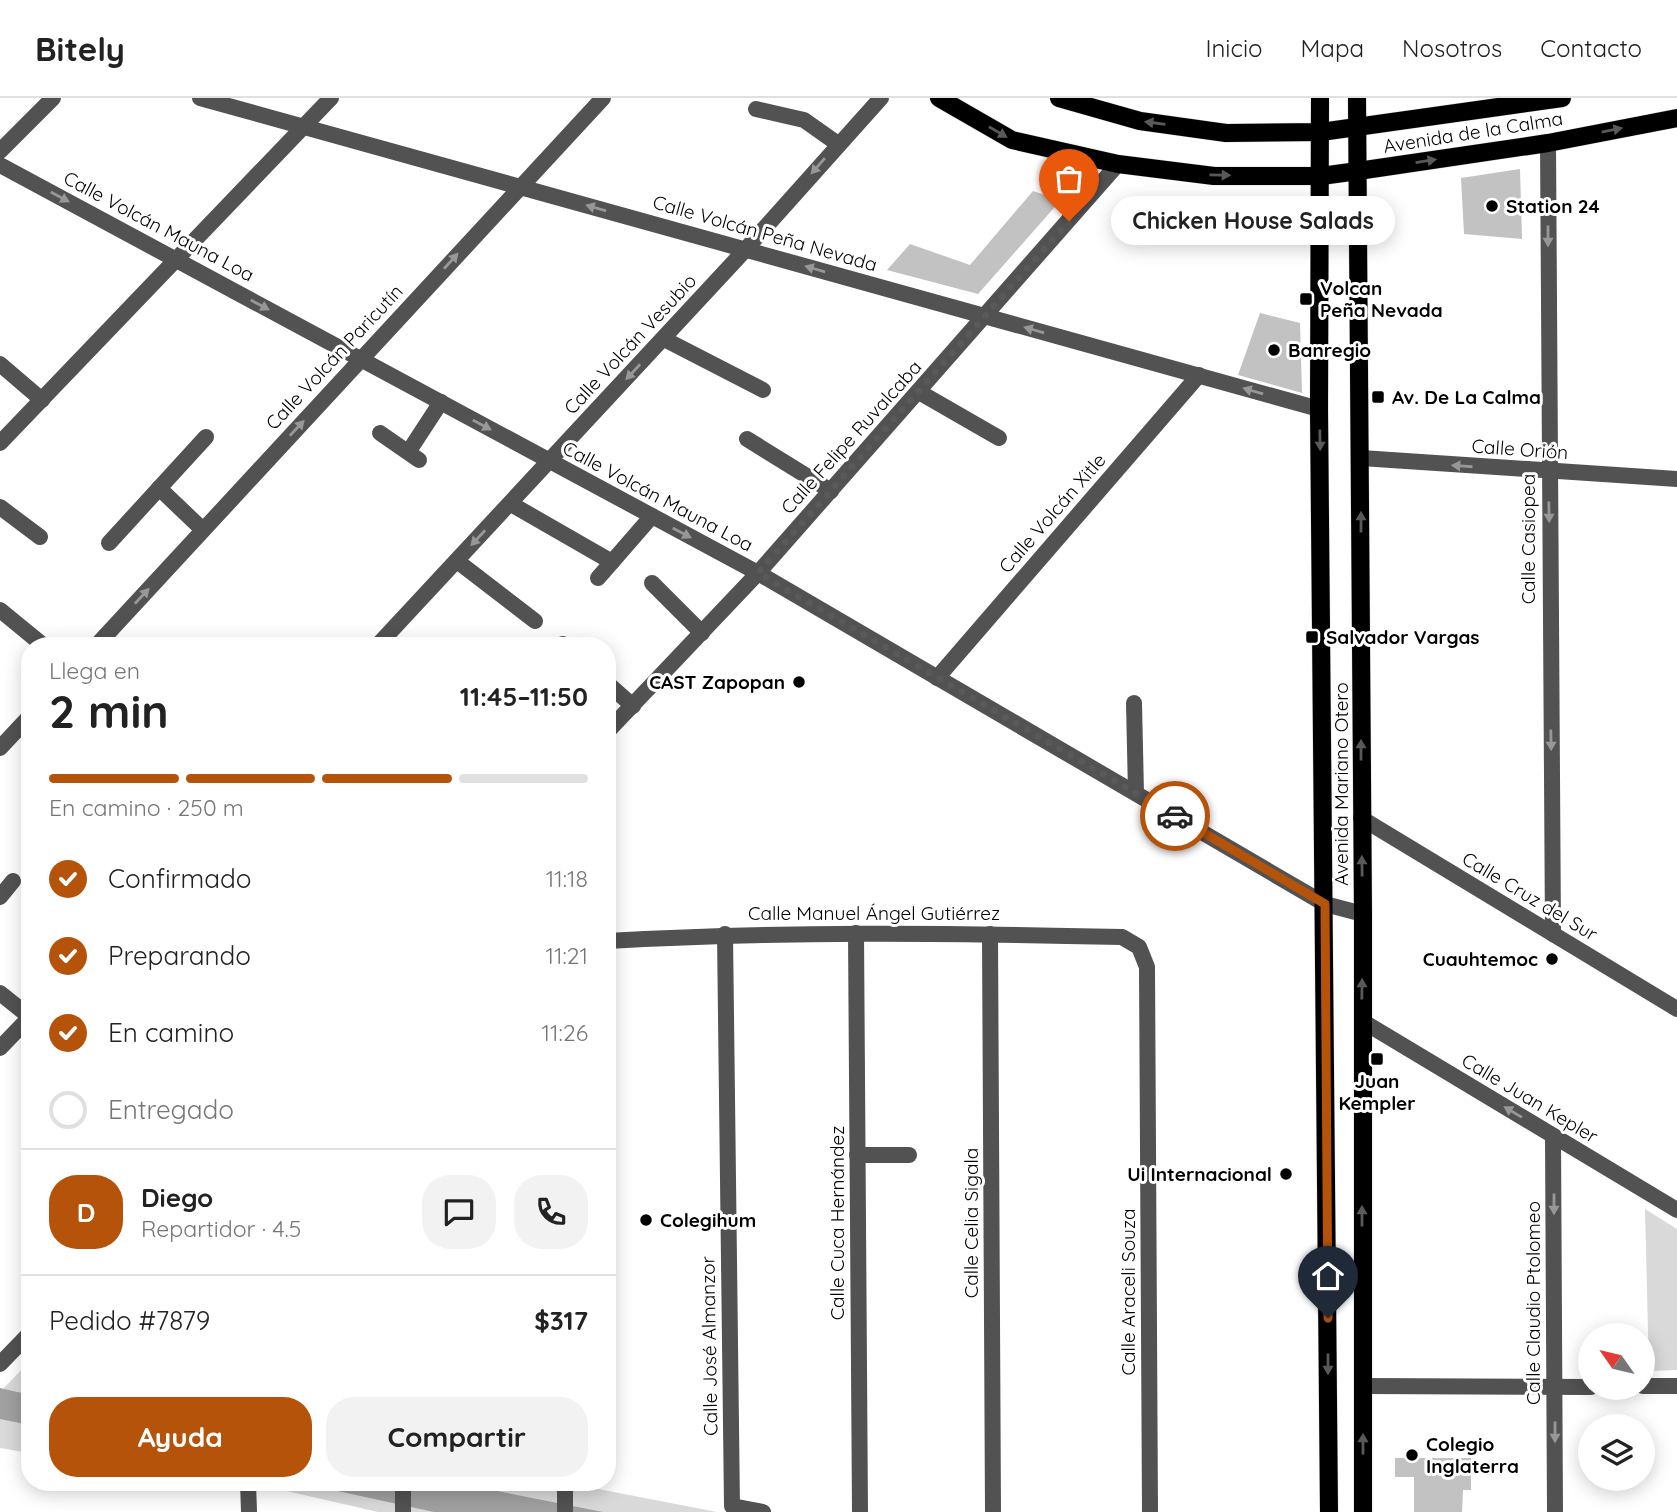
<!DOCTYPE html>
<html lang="es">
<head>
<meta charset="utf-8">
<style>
  :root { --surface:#fff; --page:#f2f2f2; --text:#222; --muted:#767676; --line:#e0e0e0; --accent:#b45309 }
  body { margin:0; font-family:Quicksand,sans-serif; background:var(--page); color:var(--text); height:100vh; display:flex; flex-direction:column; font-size:26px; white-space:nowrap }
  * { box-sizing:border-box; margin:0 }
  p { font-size:23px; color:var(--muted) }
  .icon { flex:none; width:38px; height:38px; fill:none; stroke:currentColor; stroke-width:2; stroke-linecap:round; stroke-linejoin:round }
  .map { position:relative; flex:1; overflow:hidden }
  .drawer { position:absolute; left:21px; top:539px; width:595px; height:854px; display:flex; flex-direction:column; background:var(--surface); border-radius:28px; box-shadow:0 4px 18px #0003 }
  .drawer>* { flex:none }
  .needle { width:46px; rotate:304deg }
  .controls { position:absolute; left:1578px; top:1225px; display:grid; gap:14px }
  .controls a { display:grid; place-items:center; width:77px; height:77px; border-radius:50%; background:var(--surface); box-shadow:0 4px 18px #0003; font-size:35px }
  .pin { position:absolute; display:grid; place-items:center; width:60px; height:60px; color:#fff; margin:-72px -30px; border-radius:50% 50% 50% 0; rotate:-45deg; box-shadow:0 0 7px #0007 }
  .pin .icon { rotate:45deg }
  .courier { position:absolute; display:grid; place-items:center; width:70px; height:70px; margin:-35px; border:5px solid #b45309; border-radius:50%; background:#fff; color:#222; box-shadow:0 2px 9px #0007 }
  .bubble { position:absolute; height:49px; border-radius:24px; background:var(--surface); box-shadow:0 4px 18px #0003; font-size:23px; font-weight:800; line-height:49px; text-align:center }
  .overview em { font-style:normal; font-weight:800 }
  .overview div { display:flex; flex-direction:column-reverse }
  .overview { display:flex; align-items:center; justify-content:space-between; height:119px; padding:0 28px }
  h1 { font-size:46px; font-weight:800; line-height:52px }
  .bar { display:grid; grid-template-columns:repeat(4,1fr); gap:10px 7px; align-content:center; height:84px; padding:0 28px }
  .bar i { height:9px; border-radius:5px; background:var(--line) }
  .bar .current { background:var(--accent) }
  .bar p { grid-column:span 4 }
  .line { display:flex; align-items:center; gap:18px; padding:0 28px; border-top:2px solid var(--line) }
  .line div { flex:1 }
  .round { display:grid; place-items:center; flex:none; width:74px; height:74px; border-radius:28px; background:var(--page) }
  ol { padding:0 28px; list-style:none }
  li { display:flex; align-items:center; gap:21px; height:77px }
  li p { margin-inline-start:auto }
  li .icon { padding:7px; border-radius:50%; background:var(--accent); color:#fff; stroke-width:4 }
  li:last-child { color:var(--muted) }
  li i { width:38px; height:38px; border:4px solid var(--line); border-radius:50% }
  .cta { display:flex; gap:14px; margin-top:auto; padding:14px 28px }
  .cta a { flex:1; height:80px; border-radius:28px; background:var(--accent); color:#fff; font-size:28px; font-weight:800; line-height:80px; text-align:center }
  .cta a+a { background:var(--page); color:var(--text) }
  header { display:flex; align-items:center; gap:42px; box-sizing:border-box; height:98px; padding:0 35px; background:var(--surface); border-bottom:2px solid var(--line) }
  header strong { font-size:33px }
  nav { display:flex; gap:38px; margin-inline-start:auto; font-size:24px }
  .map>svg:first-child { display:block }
  .green { fill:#d9d9d9 }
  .water { fill:#a0a0a0 }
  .building { fill:#c2c2c2 }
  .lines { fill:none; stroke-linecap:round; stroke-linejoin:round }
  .major-casing { stroke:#dbdbdb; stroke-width:19 }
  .minor { stroke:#525252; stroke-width:16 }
  .major { stroke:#000; stroke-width:18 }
  .oneway { fill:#595959 }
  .oneway2 { fill:#979797 }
  .done { stroke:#595959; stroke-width:7; stroke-dasharray:0 12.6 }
  .route { stroke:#b45309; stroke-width:9 }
  .poi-dot { fill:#000; stroke:#fff; stroke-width:2.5 }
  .labels { text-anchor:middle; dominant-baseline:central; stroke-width:6; stroke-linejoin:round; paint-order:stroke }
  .street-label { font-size:19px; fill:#000; stroke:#fff }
  .poi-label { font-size:19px; font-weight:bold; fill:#000; stroke:#fff; text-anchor:start }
</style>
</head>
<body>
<header>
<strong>Bitely</strong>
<nav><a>Inicio</a><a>Mapa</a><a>Nosotros</a><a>Contacto</a></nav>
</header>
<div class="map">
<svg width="1677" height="1414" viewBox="0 0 1677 1414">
  <rect width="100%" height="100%" fill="#fff"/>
  <!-- green -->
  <g class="green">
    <path d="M1645,1111l32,20v141l-28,1z"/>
    <path d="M30,1263v92l-30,-5v-56z"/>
    <path d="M248,1384h314l155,30h-339z"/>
  </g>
  <!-- water -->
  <g class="water">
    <path d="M0,1290l30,7v30l-30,-6z"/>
    <path d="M296,1384h156l151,30h-169z"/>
  </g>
  <!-- building -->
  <g class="building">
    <path d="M1520,71l2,70 -58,-5 -3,-56z"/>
    <path d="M1033,93l28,9 -83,94 -91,-24 23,-26 60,21z"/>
    <path d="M1260,215l40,10 2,70 -64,-18z"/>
    <path d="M1395,1360h76v32h-8l-1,22h-48v-35h-19z"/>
  </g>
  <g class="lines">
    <!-- major casing -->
    <g class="major-casing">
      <g id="major">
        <path d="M939,0l73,42 106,24 96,12h107l37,-5 190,-28 129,-25"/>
        <path d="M1059,0l81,23 86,12 95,-1 241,-34"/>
        <path d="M1320,0l-1,311 10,1103"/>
        <path d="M1357,0l6,816v598"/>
      </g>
    </g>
    <!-- minor -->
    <g class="minor">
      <path d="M200,0l1119,311"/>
      <path d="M756,11l48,11 34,24"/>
      <path d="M1548,45l5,791"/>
      <path d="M0,53l53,-53"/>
      <path d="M0,67l758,408 567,331 38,10"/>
      <path d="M664,241l99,51"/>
      <path d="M0,266l42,36"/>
      <path d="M919,294l80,46"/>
      <path d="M380,335l39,27"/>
      <path d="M747,341l84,52"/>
      <path d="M0,345l331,-345"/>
      <path d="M409,353l32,-49"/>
      <path d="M1361,360l316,21"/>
      <path d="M159,390l44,42"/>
      <path d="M511,406l101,58"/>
      <path d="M0,409l40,30"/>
      <path d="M109,445l97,-106"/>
      <path d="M457,463l78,60"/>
      <path d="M598,480l54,-62"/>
      <path d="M652,485l50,50"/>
      <path d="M0,512l44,36"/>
      <path d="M563,546l1,2"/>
      <path d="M96,548l507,-548"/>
      <path d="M377,548l369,-397 135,-151"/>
      <path d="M937,580l262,-303"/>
      <path d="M607,585l26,23"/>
      <path d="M1134,605l2,90"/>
      <path d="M607,634l151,-159 360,-409"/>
      <path d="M0,650l30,-32"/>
      <path d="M1361,720l316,191"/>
      <path d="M0,799l13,-16"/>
      <path d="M856,835l4,579"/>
      <path d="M725,836l7,572 31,6"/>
      <path d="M990,836l3,578"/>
      <path d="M607,843c172,-10 343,-8 515,-4l17,10 8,20 3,545"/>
      <path d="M0,895l30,24"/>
      <path d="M1362,923l315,189"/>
      <path d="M0,950l30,-31"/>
      <path d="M1553,1038l2,376"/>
      <path d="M857,1057h52"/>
      <path d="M0,1266l30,-31"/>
      <path d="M1363,1288l228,1"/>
      <path d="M1643,1288h34"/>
      <path d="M248,1384l1,30"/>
      <path d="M403,1384v30"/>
      <path d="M565,1384v30"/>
    </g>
    <!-- major -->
    <use href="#major" class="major"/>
  </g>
  <!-- one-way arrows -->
  <defs><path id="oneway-solid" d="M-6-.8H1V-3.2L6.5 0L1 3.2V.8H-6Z" transform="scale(1.75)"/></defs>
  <g class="oneway">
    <use href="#oneway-solid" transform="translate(1155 25) rotate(-172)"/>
    <use href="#oneway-solid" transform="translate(1612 32) rotate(-11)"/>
    <use href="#oneway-solid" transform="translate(998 34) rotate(30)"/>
    <use href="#oneway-solid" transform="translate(1426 63) rotate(-9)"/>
    <use href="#oneway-solid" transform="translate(1220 77) rotate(1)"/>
    <use href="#oneway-solid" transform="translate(1320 342) rotate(89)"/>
    <use href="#oneway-solid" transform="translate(1361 424) rotate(-90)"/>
    <use href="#oneway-solid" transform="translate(1361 652) rotate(-90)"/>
    <use href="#oneway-solid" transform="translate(1362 768) rotate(-91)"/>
    <use href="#oneway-solid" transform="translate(1362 891) rotate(-89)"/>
    <use href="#oneway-solid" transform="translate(1362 1118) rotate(-90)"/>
    <use href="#oneway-solid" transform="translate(1328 1266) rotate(90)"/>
    <use href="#oneway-solid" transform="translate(1363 1346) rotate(-90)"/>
  </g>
  <g class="oneway2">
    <use href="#oneway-solid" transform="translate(818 68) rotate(131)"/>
    <use href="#oneway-solid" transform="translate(60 99) rotate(28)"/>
    <use href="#oneway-solid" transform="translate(596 110) rotate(-164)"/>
    <use href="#oneway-solid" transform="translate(1548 138) rotate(90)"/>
    <use href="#oneway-solid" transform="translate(451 163) rotate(-48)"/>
    <use href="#oneway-solid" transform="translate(815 171) rotate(-164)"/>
    <use href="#oneway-solid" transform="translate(260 207) rotate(28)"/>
    <use href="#oneway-solid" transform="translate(1034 232) rotate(-164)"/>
    <use href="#oneway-solid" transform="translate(633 274) rotate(133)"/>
    <use href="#oneway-solid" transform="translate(1253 293) rotate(-164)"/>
    <use href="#oneway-solid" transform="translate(482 327) rotate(28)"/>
    <use href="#oneway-solid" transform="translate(297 330) rotate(-47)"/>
    <use href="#oneway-solid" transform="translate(1462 368) rotate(-176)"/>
    <use href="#oneway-solid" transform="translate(1549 414) rotate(89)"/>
    <use href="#oneway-solid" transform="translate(682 435) rotate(28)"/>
    <use href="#oneway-solid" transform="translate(478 440) rotate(133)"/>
    <use href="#oneway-solid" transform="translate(142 498) rotate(-47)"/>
    <use href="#oneway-solid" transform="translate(1551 642) rotate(89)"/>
    <use href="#oneway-solid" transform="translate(1513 1014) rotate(-149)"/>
    <use href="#oneway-solid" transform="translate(1554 1106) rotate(90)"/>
    <use href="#oneway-solid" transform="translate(1555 1334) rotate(90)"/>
  </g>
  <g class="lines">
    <!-- done -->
    <path class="done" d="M1069,123l-311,352 417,243"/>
    <!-- route -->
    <path class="route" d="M1175,718l150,88 3,414"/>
  </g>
  <!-- markers -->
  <g class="poi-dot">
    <circle cx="1492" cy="108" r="7"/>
    <rect x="1299" y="194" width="14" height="14" rx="3.5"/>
    <circle cx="1274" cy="252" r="7"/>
    <rect x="1371" y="292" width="14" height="14" rx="3.5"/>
    <rect x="1305" y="532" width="14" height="14" rx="3.5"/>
    <circle cx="799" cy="584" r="7"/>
    <circle cx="1552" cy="861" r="7"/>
    <rect x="1370" y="954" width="14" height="14" rx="3.5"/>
    <circle cx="1286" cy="1076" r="7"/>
    <circle cx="646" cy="1122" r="7"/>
    <circle cx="1412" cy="1357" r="7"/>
  </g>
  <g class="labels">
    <!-- street labels -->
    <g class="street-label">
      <text transform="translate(1473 34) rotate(-9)">Avenida de la Calma</text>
      <text transform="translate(159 128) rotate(28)">Calle Volcán Mauna Loa</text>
      <text transform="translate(765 135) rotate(16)">Calle Volcán Peña Nevada</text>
      <text transform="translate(630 246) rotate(-47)">Calle Volcán Vesubio</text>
      <text transform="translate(334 259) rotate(-47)">Calle Volcán Paricutín</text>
      <text transform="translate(851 339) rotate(-48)">Calle Felipe Ruvalcaba</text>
      <text transform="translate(1520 351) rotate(4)">Calle Orión</text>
      <text transform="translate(658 398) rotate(28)">Calle Volcán Mauna Loa</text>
      <text transform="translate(1052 415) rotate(-49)">Calle Volcán Xitle</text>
      <text transform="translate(1528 441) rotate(-90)">Calle Casiopea</text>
      <text transform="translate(1341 686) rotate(-90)">Avenida Mariano Otero</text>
      <text transform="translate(1530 798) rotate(31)">Calle Cruz del Sur</text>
      <text x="874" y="815">Calle Manuel Ángel Gutiérrez</text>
      <text transform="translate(1530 1000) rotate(31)">Calle Juan Kepler</text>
      <text transform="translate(837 1125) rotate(-90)">Calle Cuca Hernández</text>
      <text transform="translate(971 1125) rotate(-90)">Calle Celia Sigala</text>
      <text transform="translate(1128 1194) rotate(-90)">Calle Araceli Souza</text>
      <text transform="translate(1533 1205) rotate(-90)">Calle Claudio Ptolomeo</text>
      <text transform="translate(709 1248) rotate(-91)">Calle José Almanzor</text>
    </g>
    <!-- poi labels -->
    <g class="poi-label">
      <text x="1506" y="108">Station 24</text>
      <text x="1320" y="190">Volcan<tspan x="1320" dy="22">Peña Nevada</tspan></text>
      <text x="1288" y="252">Banregio</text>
      <text x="1392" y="299">Av. De La Calma</text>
      <text x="1326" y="539">Salvador Vargas</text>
      <text x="785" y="584" text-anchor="end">CAST Zapopan</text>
      <text x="1538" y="861" text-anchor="end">Cuauhtemoc</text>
      <text x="1377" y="983" text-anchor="middle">Juan<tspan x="1377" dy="22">Kempler</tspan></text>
      <text x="1272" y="1076" text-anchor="end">Ui Internacional</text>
      <text x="660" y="1122">Colegihum</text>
      <text x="1426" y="1346">Colegio<tspan x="1426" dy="22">Inglaterra</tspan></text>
    </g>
  </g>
</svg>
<div class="controls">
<a><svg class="needle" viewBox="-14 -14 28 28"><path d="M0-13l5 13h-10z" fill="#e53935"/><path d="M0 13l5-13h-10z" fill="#767676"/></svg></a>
<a><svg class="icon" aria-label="layers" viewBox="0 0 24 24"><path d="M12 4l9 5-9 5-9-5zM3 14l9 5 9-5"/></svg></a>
</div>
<div class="pin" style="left:1069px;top:123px;background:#ea580c"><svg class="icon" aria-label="bag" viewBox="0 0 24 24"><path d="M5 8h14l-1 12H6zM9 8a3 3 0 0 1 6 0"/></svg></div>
<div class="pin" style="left:1328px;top:1220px;background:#1f2937"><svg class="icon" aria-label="home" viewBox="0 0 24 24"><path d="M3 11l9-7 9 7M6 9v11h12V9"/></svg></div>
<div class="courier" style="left:1175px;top:718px"><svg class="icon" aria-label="car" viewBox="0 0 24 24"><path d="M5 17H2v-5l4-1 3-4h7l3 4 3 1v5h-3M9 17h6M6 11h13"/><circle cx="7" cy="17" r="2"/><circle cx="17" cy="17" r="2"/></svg></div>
<div class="bubble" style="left:1111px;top:98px;width:284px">Chicken House Salads</div>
<section class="drawer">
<div class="overview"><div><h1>2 min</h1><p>Llega en</p></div><em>11:45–11:50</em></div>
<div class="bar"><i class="current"></i><i class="current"></i><i class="current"></i><i></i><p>En camino · 250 m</p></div>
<ol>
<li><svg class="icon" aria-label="check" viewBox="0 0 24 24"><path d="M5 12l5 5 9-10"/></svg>Confirmado<p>11:18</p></li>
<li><svg class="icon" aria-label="check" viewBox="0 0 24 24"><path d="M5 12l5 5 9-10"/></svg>Preparando<p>11:21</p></li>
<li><svg class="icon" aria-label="check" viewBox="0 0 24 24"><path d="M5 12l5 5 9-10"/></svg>En camino<p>11:26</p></li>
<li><i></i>Entregado</li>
</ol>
<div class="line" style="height:126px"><b class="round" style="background:var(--accent);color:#fff">D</b><div><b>Diego</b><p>Repartidor · 4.5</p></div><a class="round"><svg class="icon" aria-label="chat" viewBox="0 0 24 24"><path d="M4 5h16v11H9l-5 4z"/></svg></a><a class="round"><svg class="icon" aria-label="phone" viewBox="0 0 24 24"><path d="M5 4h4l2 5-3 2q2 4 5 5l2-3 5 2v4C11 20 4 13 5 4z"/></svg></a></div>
<div class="line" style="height:91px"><div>Pedido #7879</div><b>$317</b></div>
<div class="cta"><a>Ayuda</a><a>Compartir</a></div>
</section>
</div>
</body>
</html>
